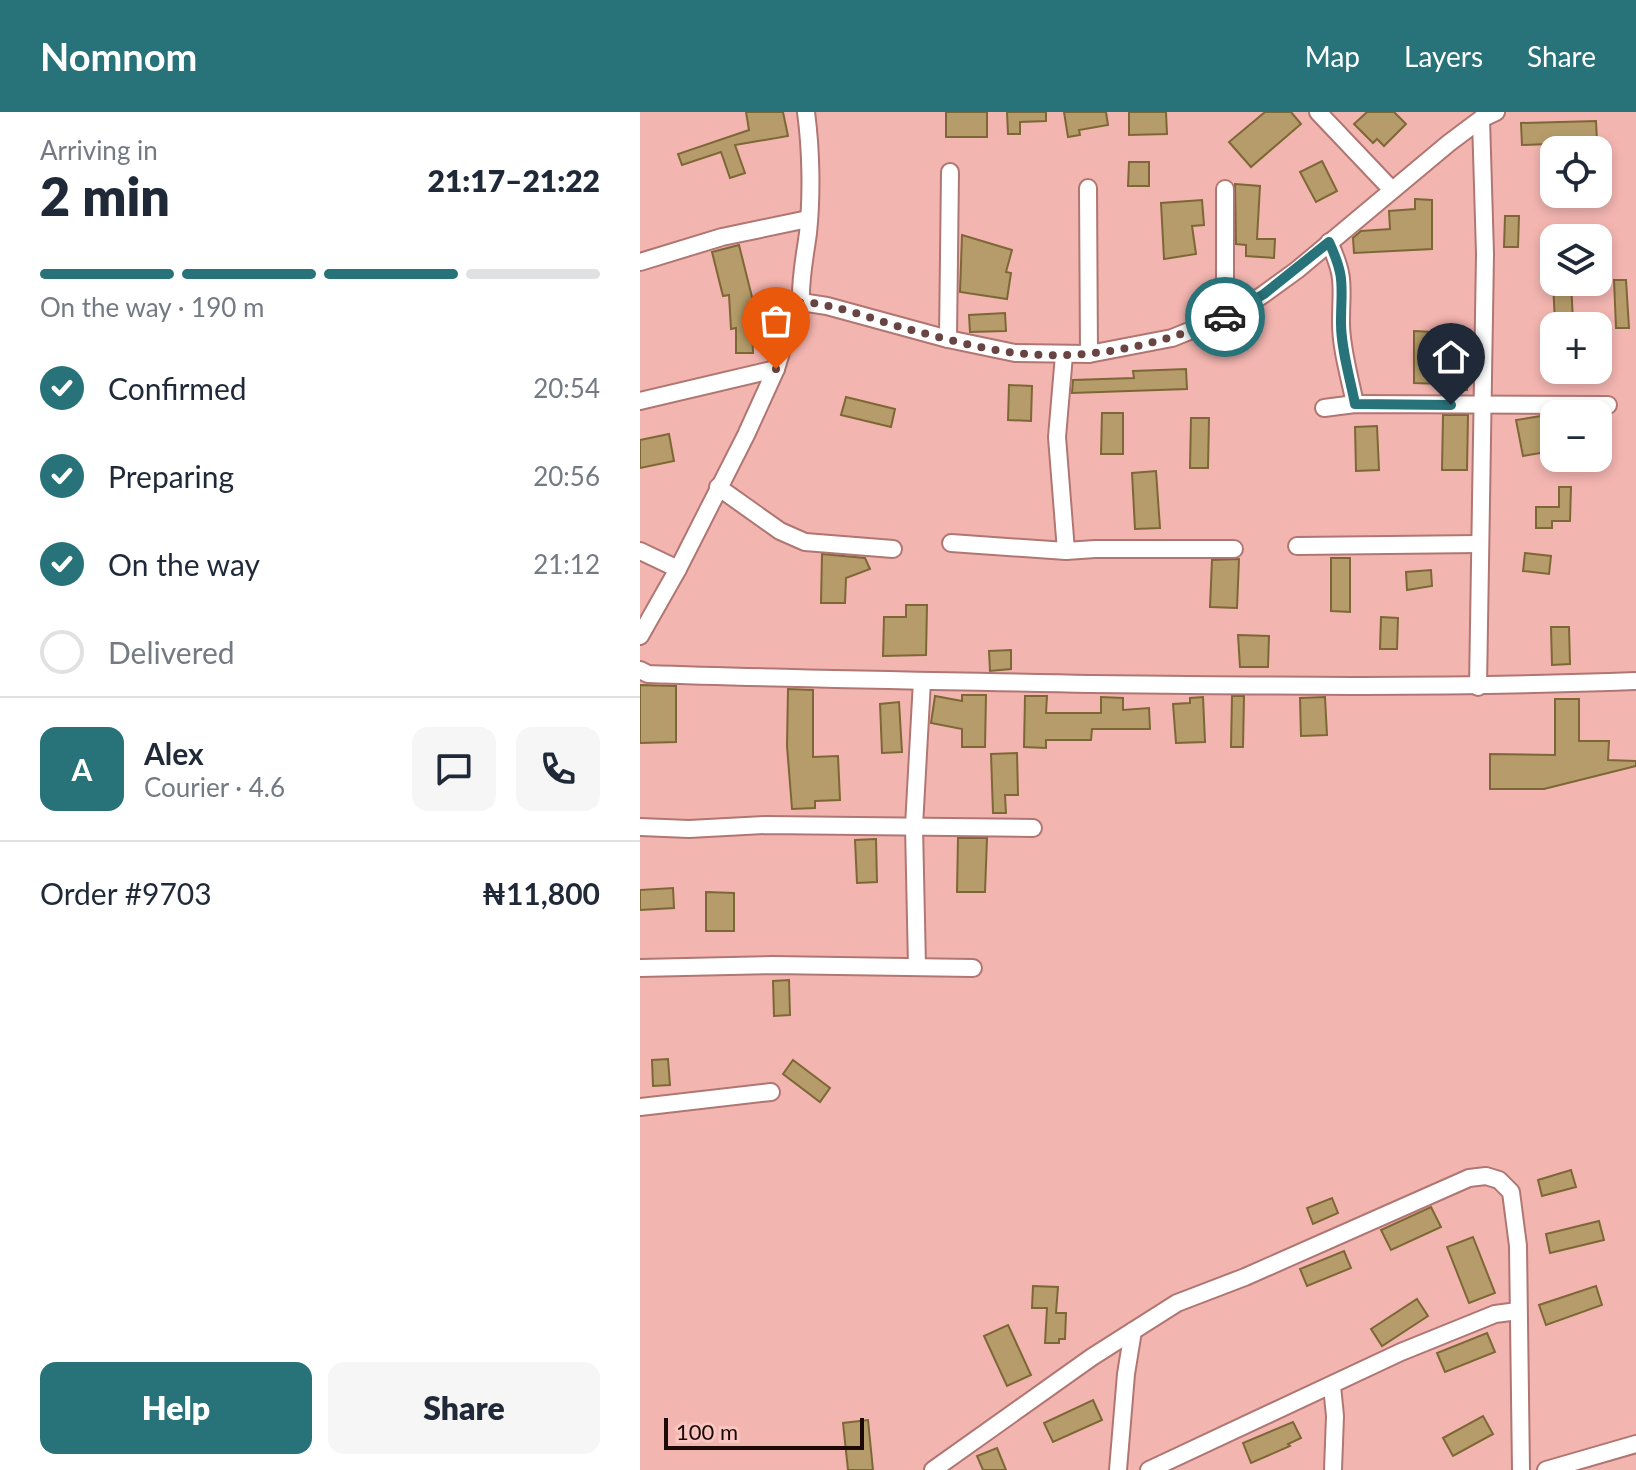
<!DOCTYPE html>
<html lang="en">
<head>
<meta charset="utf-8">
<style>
  :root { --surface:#fff; --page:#f6f6f7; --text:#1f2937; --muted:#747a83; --line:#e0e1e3; --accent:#287279 }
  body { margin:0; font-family:Lato,sans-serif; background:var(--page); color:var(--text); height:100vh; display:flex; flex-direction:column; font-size:30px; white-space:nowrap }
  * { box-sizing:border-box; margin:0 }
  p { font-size:26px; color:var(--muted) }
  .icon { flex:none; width:44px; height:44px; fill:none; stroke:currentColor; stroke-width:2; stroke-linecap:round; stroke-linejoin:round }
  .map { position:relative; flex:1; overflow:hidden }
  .panel { display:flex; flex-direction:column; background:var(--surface); width:640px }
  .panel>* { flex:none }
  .tools { position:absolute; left:900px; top:24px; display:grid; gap:16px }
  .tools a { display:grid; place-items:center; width:72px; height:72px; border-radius:16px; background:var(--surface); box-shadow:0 4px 12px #0003; font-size:40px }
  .scale { position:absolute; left:24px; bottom:20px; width:200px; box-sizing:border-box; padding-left:8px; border:4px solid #1d0908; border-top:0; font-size:22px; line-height:28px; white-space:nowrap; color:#1d0908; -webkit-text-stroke:6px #f9c6c2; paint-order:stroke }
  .pin { position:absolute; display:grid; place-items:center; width:68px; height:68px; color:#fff; margin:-82px -34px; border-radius:50% 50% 50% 0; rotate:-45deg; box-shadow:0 0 8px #0007 }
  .pin .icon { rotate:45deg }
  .courier { position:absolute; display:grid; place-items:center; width:80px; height:80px; margin:-40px; border:6px solid #287279; border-radius:50%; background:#fff; color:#222; box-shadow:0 2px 10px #0007 }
  .headline em { font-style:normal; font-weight:800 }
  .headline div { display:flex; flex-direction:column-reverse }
  .headline { display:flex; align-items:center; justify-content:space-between; height:136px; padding:0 40px }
  h1 { font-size:52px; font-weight:800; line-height:60px }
  .bar { display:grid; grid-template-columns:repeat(4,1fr); gap:12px 8px; align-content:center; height:96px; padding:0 40px }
  .bar i { height:10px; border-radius:6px; background:var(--line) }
  .bar .selected { background:var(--accent) }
  .bar p { grid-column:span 4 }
  .line { display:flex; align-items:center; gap:20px; padding:0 40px; border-top:2px solid var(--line) }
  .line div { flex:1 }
  .round { display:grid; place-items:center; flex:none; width:84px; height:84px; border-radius:16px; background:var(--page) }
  ol { padding:0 40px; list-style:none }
  li { display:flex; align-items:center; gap:24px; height:88px }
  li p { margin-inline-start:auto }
  li .icon { padding:8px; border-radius:50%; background:var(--accent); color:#fff; stroke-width:4 }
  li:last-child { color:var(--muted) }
  li i { width:44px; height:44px; border:4px solid var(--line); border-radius:50% }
  .action { display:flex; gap:16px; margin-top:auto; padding:16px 40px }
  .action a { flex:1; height:92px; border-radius:16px; background:var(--accent); color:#fff; font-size:32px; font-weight:800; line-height:92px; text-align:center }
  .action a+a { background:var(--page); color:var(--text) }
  header { display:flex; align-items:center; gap:48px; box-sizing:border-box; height:112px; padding:0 40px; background:var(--accent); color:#fff }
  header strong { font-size:38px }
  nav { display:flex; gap:44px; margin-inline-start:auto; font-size:28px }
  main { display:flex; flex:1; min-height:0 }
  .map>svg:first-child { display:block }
  .building { fill:#b59c6a; stroke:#7e6736; stroke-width:2 }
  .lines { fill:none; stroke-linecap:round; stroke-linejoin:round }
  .street-casing { stroke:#b07672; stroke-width:20 }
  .street { stroke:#fff; stroke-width:16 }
  .done { stroke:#684543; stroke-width:8; stroke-dasharray:0 14.4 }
  .route { stroke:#287279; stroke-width:10 }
</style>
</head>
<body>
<header>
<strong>Nomnom</strong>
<nav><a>Map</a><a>Layers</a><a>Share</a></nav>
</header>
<main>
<section class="panel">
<div class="headline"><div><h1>2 min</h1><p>Arriving in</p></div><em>21:17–21:22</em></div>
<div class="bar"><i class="selected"></i><i class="selected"></i><i class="selected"></i><i></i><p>On the way · 190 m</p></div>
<ol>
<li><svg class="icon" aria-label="check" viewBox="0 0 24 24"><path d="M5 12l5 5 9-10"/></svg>Confirmed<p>20:54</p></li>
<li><svg class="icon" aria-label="check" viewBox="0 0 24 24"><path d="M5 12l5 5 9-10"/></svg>Preparing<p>20:56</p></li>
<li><svg class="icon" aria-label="check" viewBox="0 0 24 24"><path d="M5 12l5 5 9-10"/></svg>On the way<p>21:12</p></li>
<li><i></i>Delivered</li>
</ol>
<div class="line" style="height:144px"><b class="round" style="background:var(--accent);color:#fff">A</b><div><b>Alex</b><p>Courier · 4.6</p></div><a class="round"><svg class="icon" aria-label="chat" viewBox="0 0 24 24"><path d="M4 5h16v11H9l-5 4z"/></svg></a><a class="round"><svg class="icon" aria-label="phone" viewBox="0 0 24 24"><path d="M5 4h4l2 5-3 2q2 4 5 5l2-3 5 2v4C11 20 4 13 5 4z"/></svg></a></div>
<div class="line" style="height:104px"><div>Order #9703</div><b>₦11,800</b></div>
<div class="action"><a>Help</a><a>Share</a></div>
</section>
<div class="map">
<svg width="996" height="1358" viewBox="0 0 996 1358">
  <rect width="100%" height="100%" fill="#f3b5b0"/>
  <!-- building -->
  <g class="building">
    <path d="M106,0h37l5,24 -53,9 10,28 -15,5 -9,-26 -39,13 -4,-11 71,-24z"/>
    <rect x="306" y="0" width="41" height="25"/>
    <path d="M367,0h39v9l-26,1v12h-12z"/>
    <path d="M424,0h42l2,13 -29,5 1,5 -12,2z"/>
    <path d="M489,0h37l1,22 -38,1z"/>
    <path d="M625,0h26l10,12 -50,43 -22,-25z"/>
    <path d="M727,0h27l12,12 -22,22 -7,-7 -4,4 -19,-19z"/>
    <path d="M956,9l1,21 -75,3 -1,-22z"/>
    <path d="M682,49l15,30 -21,11 -16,-30z"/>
    <path d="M489,50h20v24h-21z"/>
    <path d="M595,72l25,2 -3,53h18l-1,19 -28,-2v-11l-10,-1z"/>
    <path d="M775,87l17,1v49l-78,4 -1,-15 8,-7 29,-2 -1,-18 26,-2z"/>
    <path d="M562,88l2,25 -12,1 4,28 -32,5 -3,-56z"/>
    <path d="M865,104h14l-1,31h-14z"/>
    <path d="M322,123l50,15 -6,22 5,1 -4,26 -47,-7z"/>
    <path d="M99,133l14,56h6l1,26h-8l1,26h-17v-25l-5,1 -2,-34 -6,1 -11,-44z"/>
    <path d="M974,168h12l3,48h-13z"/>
    <path d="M931,170l2,39 -18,1 -2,-39z"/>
    <path d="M365,201l1,18 -36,1 -1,-17z"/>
    <path d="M774,219l55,3 -2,56 -25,-1v-5l-28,-1z"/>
    <path d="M546,257l1,20 -115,4 1,-13 61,-2 -1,-7z"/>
    <path d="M369,273l23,1 -1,35 -23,-1z"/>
    <path d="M206,285l49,12 -4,18 -50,-12z"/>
    <path d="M462,301h21v41h-22z"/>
    <path d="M803,303h25l-1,55h-25z"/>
    <path d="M901,304l6,36 -24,4 -7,-36z"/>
    <path d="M551,306h18l-1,50h-18z"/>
    <path d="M737,314l2,44 -23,1 -1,-44z"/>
    <path d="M29,322l5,27 -34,7v-28z"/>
    <path d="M516,359l4,57 -25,1 -3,-56z"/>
    <path d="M919,375h12l-1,34h-18v7h-16v-21h23z"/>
    <path d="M885,441l26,3 -2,18 -26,-3z"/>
    <path d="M182,442l43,4 5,11 -24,9 -1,25h-24z"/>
    <path d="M691,446h19v54l-19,-1z"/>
    <path d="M599,447l-2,49 -27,-1 2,-47z"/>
    <path d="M791,458l1,16 -25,4 -1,-18z"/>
    <path d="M266,493h21l-1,50 -43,1 1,-39h22z"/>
    <path d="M741,505l17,1 -1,31h-17z"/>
    <path d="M911,515h18l1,37 -18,1z"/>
    <path d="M598,523l31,1 -1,31h-28z"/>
    <path d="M371,538v19l-21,2 -1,-20z"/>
    <path d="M0,573l36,1v56l-36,1z"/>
    <path d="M148,577l25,1v67l25,-1 2,44 -25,1v7l-23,1 -5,-63z"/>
    <path d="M322,583h24l-1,52h-23v-18l-31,-6 4,-27 27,5z"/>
    <path d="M385,584h22l-1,17h55v-16l22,1v12l26,-2 1,21h-58l-1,11h-45v8l-22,-1z"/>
    <path d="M592,584h12l-1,51h-12z"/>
    <path d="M563,585l2,45 -29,1 -3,-39 17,-1v-5z"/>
    <path d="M685,585l2,38 -26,1 -1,-38z"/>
    <path d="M915,587h24v42h30l-1,19 28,1v5l-92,23h-54v-35l65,1z"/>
    <path d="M259,590l3,50 -20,1 -2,-49z"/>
    <path d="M377,641l1,42h-13l1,18h-13l-2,-59z"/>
    <path d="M318,726h29l-2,54h-28z"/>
    <path d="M236,727l1,43 -20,1 -2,-43z"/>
    <path d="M33,776l1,20 -34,2v-20z"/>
    <path d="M66,780l28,1v38h-28z"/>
    <path d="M149,868l1,35 -16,1 -1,-35z"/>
    <path d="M28,947l2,26 -17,1 -1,-26z"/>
    <path d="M153,948l37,28 -10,14 -37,-28z"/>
    <path d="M931,1058l5,17 -34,9 -4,-16z"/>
    <path d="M692,1086l6,15 -25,11 -6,-16z"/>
    <path d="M791,1095l10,20 -50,23 -10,-20z"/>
    <path d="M959,1109l5,19 -54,13 -4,-19z"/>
    <path d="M833,1125l22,56 -26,10 -22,-56z"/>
    <path d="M704,1139l7,17 -44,18 -7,-17z"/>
    <path d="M393,1174l25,1 -2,26h10l-1,26h-6v4h-14l2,-35h-15z"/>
    <path d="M956,1174l6,19 -56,20 -7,-20z"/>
    <path d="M777,1187l11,17 -46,30 -11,-17z"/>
    <path d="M368,1213l23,50 -24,11 -23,-50z"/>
    <path d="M847,1221l8,19 -50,20 -8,-19z"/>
    <path d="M453,1288l9,20 -49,22 -9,-19z"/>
    <path d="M843,1304l10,18 -40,22 -10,-18z"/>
    <path d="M228,1308l5,50h-25l-5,-47z"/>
    <path d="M653,1310l8,16 -13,6 2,2 -39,17 -8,-20z"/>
    <path d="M357,1336l9,22h-23l-6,-14z"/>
  </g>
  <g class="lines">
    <!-- street casing -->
    <g class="street-casing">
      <g id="street">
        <path d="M678,0l74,78"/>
        <path d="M448,76l1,166"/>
        <path d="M585,77v128"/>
        <path d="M689,130c17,37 12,43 12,81 0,26 9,55 14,81"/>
        <path d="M0,150l82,-25 86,-18"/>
        <path d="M161,190c-1,-24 4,-46 7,-69 4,-38 3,-84 -2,-121"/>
        <path d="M308,227l2,-167"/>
        <path d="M0,289l136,-32"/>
        <path d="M684,296l31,-4 253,1"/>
        <path d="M78,375l62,44 25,11 88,7"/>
        <path d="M311,431l115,8 -9,-114 7,-82"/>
        <path d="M657,434l183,-2"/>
        <path d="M0,439l38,18"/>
        <path d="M426,439l29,-2h139"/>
        <path d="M0,524l38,-67 68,-134 30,-66 19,-63 6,-4 26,4 121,33 67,14 74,1 83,-16 67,-27 25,-17 33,-24 152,-127 32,-24 15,-7"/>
        <path d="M0,558l8,4c147,5 295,7 442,10 182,2 364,4 546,-3"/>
        <path d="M838,575l7,-433 -4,-135"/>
        <path d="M0,715l49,2 77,-4 267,3"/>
        <path d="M277,855l-3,-141 8,-145"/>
        <path d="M0,856l132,-3 201,3"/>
        <path d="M0,995l131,-15"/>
        <path d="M692,1274l3,30 -2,54"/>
        <path d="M293,1358l159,-113 85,-54 68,-26 224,-99 17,-2 13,4 12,12 7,54 3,224"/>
        <path d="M478,1358l8,-96 7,-43"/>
        <path d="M509,1358l252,-118 94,-38 23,-3"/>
        <path d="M906,1358l90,-26"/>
      </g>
    </g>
    <!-- street -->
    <use href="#street" class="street"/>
  </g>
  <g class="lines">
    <!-- done -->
    <path class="done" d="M136,257l16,-54 3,-9 6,-4c36,2 72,18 107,27 35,9 72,20 108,24 71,8 144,-7 209,-36"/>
    <!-- route -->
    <path class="route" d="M585,205l39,-23 65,-52c17,37 12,43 12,81 0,26 9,55 14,81l96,1"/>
  </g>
</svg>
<div class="tools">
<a><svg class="icon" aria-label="locate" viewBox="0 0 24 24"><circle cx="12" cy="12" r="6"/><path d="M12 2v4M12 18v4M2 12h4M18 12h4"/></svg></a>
<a><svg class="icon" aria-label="layers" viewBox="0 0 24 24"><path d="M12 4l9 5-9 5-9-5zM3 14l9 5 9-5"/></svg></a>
<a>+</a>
<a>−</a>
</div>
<div class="scale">100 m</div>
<div class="pin" style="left:136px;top:257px;background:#ea580c"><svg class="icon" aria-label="bag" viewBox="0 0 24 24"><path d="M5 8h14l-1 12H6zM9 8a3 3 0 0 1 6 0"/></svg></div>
<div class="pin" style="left:811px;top:293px;background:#1f2937"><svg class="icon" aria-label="home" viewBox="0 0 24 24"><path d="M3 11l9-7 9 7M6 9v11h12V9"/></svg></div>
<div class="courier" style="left:585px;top:205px"><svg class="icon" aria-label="car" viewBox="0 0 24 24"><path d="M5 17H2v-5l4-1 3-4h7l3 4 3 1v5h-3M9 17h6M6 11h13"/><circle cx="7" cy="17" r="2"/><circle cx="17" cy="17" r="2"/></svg></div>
</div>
</main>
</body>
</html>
